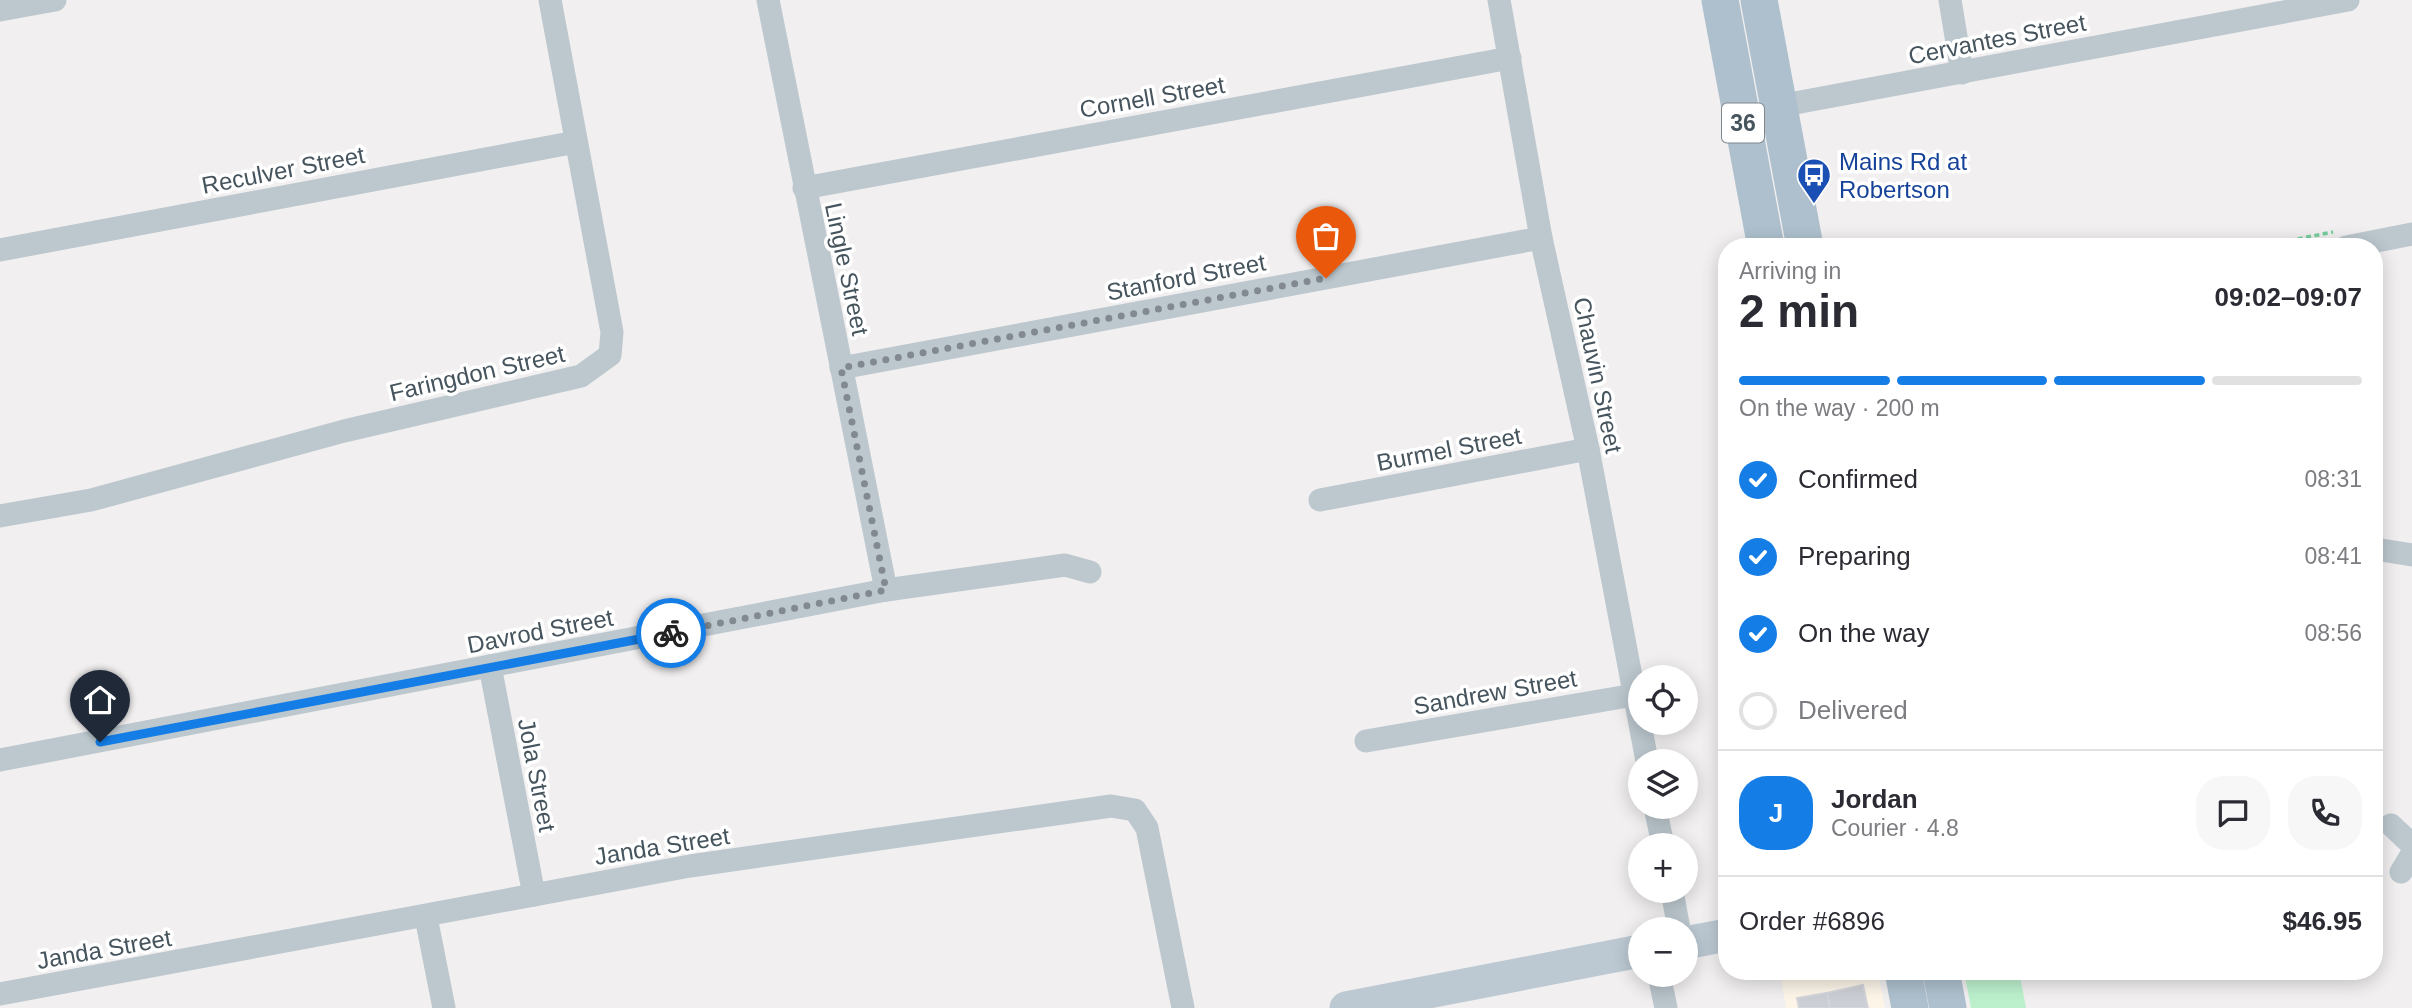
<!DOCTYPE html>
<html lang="en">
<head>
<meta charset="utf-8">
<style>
  :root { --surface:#fff; --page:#f7f7f7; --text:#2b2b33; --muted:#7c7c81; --line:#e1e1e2; --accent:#147de6 }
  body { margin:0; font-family:Helvetica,sans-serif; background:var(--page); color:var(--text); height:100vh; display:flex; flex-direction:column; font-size:26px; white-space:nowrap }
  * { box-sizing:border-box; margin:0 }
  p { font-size:23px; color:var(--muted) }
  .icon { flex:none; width:38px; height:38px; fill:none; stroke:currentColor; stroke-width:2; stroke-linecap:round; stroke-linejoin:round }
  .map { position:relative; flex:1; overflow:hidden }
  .side { position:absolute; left:1718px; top:238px; width:665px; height:742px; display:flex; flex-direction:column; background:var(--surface); border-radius:28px; box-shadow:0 4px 18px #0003 }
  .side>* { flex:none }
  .controls { position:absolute; left:1628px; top:665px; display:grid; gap:14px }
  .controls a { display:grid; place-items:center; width:70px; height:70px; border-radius:50%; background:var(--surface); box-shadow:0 4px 18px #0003; font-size:35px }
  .pin { position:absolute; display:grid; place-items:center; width:60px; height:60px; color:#fff; margin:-72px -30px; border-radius:50% 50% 50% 0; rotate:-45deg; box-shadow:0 0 7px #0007 }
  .pin .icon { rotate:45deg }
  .courier { position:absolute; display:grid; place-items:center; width:70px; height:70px; margin:-35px; border:5px solid #147de6; border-radius:50%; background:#fff; color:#222; box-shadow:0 2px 9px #0007 }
  .summary em { font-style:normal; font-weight:700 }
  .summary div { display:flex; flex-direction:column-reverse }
  .summary { display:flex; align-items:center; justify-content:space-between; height:119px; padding:0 21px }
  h1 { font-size:46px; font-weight:700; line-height:52px }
  .bar { display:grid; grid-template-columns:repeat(4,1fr); gap:10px 7px; align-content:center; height:84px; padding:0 21px }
  .bar i { height:9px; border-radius:5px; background:var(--line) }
  .bar .on { background:var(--accent) }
  .bar p { grid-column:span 4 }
  .line { display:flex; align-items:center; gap:18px; padding:0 21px; border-top:2px solid var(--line) }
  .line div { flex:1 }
  .round { display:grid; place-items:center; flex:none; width:74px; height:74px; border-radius:28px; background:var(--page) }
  ol { padding:0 21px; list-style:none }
  li { display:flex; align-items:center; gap:21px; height:77px }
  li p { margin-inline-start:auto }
  li .icon { padding:7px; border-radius:50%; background:var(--accent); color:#fff; stroke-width:4 }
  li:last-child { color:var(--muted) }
  li i { width:38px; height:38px; border:4px solid var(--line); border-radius:50% }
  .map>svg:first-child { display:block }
  .commercial { fill:#fcf5e8 }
  .green { fill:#bcf0cd }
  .building { fill:#cbced4; stroke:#d3d5db; stroke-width:2 }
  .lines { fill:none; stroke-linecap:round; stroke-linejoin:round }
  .path { stroke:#73cf9c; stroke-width:3.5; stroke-dasharray:5 3.5; stroke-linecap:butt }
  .street { stroke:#bcc7ce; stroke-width:23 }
  .secondary { stroke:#bcc9d3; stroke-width:33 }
  .primary { stroke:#aec0ce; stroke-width:37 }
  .done { stroke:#828a90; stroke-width:7; stroke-dasharray:0 12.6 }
  .route { stroke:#147de6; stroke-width:9 }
  .labels { text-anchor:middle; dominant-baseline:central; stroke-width:7; stroke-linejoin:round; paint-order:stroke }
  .shield { fill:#fff; stroke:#7e878e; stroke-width:2 }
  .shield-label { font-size:23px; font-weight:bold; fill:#46545d }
  .street-label { font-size:24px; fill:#46545d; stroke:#fff }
  .transit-label { font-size:24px; fill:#164399; stroke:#fff; text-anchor:start }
</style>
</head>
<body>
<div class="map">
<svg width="2412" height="1008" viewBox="0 0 2412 1008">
  <rect width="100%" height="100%" fill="#f1efef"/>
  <!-- commercial -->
  <path class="commercial" d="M1780,971h98l7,37h-99z"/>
  <!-- green -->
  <path class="green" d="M1964,971h55l7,37h-55z"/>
  <!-- building -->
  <g class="building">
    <path d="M1863,985l5,23h-38l-3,-15z"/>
    <path d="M1827,993l3,15h-31l-2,-10z"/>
  </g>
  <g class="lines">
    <!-- path -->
    <path class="path" d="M2256,247l77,-15"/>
    <!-- street -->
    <g class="street">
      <path d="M768,0l118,590"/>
      <path d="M1499,0l42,238 47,211 59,312"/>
      <path d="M1950,0l12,73"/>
      <path d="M0,10l55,-10"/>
      <path d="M1779,106l569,-106"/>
      <path d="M804,188l706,-130"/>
      <path d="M2346,247l66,-13"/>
      <path d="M0,250l576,-108"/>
      <path d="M841,368l700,-130"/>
      <path d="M1320,500l268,-51"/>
      <path d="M0,516l91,-16 253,-69 237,-55 29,-21 2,-23 -62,-332"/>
      <path d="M2375,549l37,6"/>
      <path d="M490,666l44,229"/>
      <path d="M1366,741l268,-46"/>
      <path d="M0,760l886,-170 179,-25 25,7"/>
      <path d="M1655,807l8,38"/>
      <path d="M2391,825l21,20"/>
      <path d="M2401,872l11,-18"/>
      <path d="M1672,891l7,38"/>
      <path d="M426,917l18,91"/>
      <path d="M1659,975l7,33"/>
      <path d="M0,994l690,-128 421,-60 24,4 12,18 36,180"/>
    </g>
    <!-- secondary -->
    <g class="secondary">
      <path d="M1685,943l42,-8"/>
      <path d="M1346,1008l294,-57"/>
    </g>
    <!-- primary -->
    <g class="primary">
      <path d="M1720,0l46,247"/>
      <path d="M1759,0l46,247"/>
      <path d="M1903,971l7,37"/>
      <path d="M1941,971l7,37"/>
    </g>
  </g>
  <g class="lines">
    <!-- done -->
    <path class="done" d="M671,633l215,-43 -45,-222 485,-90"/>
    <!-- route -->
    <path class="route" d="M100,742l571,-109"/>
  </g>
  <!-- icons -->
  <defs>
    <g id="bus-pin" transform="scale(1.75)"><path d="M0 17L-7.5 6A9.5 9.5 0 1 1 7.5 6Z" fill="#1a4fb4" stroke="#fff"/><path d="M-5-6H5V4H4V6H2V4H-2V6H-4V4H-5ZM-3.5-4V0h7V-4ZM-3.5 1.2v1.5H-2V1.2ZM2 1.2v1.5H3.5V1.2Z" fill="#fff"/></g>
  </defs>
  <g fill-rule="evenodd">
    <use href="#bus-pin" x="1814" y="175"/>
  </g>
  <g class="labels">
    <!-- shield labels -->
    <rect class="shield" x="1722" y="103.5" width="42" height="39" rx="5"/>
    <g class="shield-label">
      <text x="1743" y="123">36</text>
    </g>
    <!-- street labels -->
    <g class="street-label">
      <text transform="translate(1997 39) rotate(-11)">Cervantes Street</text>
      <text transform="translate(1152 97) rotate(-10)">Cornell Street</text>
      <text transform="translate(283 170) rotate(-11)">Reculver Street</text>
      <text transform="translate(847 269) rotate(78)">Lingle Street</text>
      <text transform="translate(1186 277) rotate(-11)">Stanford Street</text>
      <text transform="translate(477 373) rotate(-13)">Faringdon Street</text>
      <text transform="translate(1598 375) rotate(78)">Chauvin Street</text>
      <text transform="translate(1449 449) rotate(-11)">Burmel Street</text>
      <text transform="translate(540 631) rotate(-11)">Davrod Street</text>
      <text transform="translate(1495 692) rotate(-10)">Sandrew Street</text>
      <text transform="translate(537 775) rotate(79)">Jola Street</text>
      <text transform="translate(662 846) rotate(-9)">Janda Street</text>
      <text transform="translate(104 949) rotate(-10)">Janda Street</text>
    </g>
    <!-- transit labels -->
    <g class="transit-label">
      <text x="1839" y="161">Mains Rd at<tspan x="1839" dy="28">Robertson</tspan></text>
    </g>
  </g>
</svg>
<div class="controls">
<a><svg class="icon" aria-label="locate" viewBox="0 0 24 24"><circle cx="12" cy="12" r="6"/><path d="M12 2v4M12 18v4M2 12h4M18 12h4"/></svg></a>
<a><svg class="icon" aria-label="layers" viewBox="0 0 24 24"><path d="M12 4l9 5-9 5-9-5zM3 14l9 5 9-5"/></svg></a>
<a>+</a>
<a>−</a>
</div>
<div class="pin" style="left:1326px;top:278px;background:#ea580c"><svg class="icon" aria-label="bag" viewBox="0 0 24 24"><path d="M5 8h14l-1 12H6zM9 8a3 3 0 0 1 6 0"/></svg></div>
<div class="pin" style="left:100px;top:742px;background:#1f2937"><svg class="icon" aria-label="home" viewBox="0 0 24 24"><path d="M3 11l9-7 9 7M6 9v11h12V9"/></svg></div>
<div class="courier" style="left:671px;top:633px"><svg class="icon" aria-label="bike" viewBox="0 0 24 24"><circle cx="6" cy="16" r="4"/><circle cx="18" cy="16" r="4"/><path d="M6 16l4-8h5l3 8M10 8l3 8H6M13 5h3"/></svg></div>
<section class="side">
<div class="summary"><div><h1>2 min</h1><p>Arriving in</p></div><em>09:02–09:07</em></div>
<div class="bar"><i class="on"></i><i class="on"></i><i class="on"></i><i></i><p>On the way · 200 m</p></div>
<ol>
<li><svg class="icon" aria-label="check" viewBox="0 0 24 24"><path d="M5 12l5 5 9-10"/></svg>Confirmed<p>08:31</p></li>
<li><svg class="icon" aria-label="check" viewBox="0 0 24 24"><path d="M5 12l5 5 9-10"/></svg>Preparing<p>08:41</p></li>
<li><svg class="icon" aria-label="check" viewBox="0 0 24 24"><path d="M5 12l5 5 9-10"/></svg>On the way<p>08:56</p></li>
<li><i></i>Delivered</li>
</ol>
<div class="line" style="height:126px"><b class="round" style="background:var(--accent);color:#fff">J</b><div><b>Jordan</b><p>Courier · 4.8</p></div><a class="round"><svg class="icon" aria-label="chat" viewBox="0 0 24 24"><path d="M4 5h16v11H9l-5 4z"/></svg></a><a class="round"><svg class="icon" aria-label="phone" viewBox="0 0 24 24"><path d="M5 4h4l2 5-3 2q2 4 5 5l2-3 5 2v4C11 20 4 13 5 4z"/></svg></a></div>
<div class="line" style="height:91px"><div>Order #6896</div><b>$46.95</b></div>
</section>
</div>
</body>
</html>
